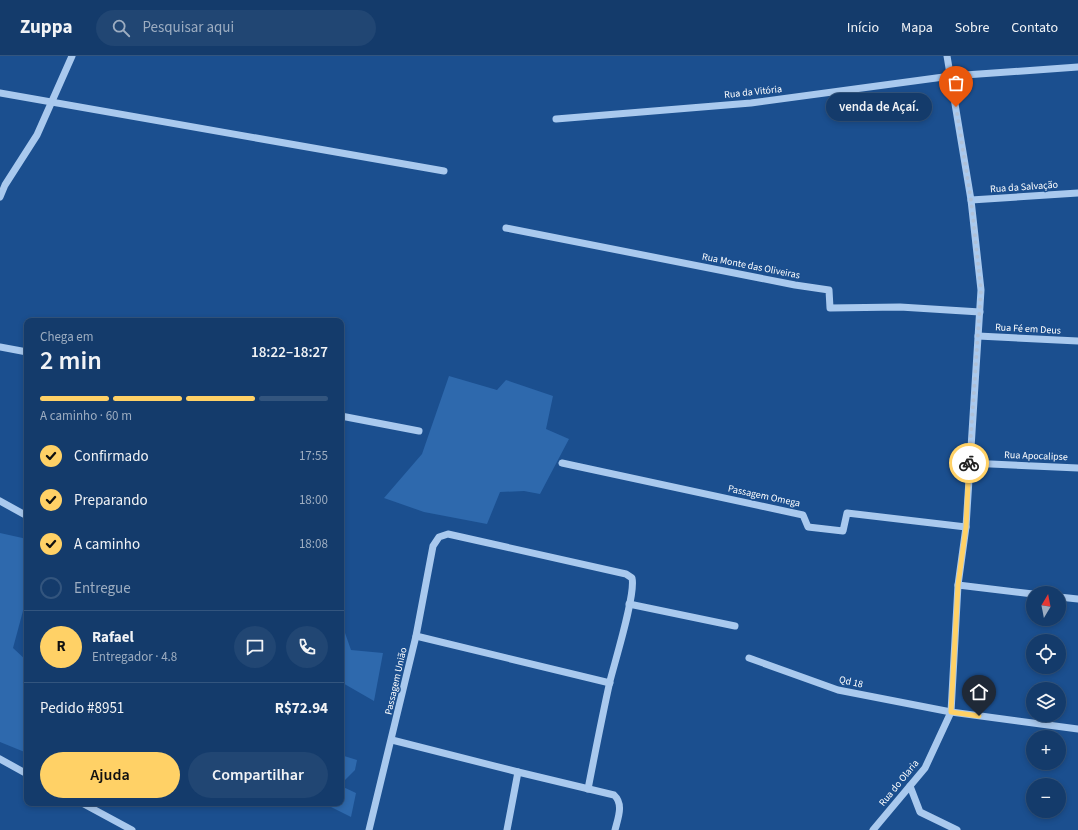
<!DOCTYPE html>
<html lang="pt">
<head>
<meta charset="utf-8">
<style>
  :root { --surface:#143b6b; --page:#214673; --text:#f1f3f6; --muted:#9dadc1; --line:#33557e; --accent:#ffd166 }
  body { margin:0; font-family:"Source Sans 3",sans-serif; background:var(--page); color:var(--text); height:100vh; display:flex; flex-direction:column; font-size:15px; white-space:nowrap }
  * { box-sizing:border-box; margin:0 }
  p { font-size:13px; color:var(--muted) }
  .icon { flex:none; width:22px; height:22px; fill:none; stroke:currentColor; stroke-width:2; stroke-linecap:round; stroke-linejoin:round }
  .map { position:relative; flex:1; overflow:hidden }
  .drawer { position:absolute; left:24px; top:262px; width:320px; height:488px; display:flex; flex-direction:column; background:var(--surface); border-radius:8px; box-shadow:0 2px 6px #0003,0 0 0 1px var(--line) }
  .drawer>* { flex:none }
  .needle { width:26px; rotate:10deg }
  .buttons { position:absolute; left:1026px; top:530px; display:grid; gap:8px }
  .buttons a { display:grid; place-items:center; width:40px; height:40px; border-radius:50%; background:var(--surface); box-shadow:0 2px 6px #0003,0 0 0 1px var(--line); font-size:20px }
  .pin { position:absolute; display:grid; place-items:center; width:34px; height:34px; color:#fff; margin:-41px -17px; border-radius:50% 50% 50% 0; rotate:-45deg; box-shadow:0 0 4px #0007 }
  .pin .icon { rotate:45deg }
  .courier { position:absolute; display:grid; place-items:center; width:40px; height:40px; margin:-20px; border:3px solid #ffd166; border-radius:50%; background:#fff; color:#222; box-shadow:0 1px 5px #0007 }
  .bubble { position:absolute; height:28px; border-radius:14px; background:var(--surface); box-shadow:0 2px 6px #0003,0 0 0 1px var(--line); font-size:13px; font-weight:600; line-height:28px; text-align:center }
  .headline em { font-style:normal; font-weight:600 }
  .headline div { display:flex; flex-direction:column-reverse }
  .headline { display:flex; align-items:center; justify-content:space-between; height:68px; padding:0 16px }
  h1 { font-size:26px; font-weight:600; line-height:30px }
  .bar { display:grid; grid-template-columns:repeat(4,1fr); gap:6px 4px; align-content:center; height:48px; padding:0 16px }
  .bar i { height:5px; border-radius:3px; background:var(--line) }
  .bar .active { background:var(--accent) }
  .bar p { grid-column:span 4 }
  .line { display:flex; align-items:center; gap:10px; padding:0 16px; border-top:1px solid var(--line) }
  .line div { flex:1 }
  .round { display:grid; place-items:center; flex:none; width:42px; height:42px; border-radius:21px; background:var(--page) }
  ol { padding:0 16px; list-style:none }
  li { display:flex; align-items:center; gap:12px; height:44px }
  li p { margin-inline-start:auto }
  li .icon { padding:4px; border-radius:50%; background:var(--accent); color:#111; stroke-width:4 }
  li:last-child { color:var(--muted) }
  li i { width:22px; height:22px; border:2px solid var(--line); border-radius:50% }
  .cta { display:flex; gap:8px; margin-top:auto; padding:8px 16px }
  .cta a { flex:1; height:46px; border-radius:24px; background:var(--accent); color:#111; font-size:16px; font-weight:600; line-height:46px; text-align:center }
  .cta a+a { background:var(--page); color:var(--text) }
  header { display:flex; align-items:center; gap:24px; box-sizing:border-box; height:56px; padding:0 20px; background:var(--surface); border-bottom:1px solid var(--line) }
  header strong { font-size:19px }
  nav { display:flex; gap:22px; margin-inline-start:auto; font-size:14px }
  .search { width:280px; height:36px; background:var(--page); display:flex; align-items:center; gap:10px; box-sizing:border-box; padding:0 14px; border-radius:22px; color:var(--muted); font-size:15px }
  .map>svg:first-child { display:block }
  .green { fill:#2e69ad }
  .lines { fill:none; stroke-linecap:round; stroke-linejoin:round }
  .minor { stroke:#a9c9ee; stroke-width:7 }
  .done { stroke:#afc1d8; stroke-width:4; stroke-dasharray:0 7.2 }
  .route { stroke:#ffd166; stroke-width:5 }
  .labels { text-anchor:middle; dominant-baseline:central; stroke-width:3; stroke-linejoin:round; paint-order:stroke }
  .street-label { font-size:10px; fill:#fff; stroke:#1b4f8f }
</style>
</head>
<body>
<header>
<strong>Zuppa</strong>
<div class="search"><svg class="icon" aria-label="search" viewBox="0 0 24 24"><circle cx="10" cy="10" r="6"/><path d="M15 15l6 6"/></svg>Pesquisar aqui</div>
<nav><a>Início</a><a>Mapa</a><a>Sobre</a><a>Contato</a></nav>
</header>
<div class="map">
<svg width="1078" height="774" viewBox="0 0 1078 774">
  <rect width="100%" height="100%" fill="#1b4f8f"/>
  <!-- green -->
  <g class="green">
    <path d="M449,320l48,14 9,-10 47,16 -7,33 23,10 -29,55 -16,-3 -24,1 -13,32 -63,-12 -40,-14 38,-44z"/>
    <path d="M0,477l27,6v57l-14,52 14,13v92l-27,-11z"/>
    <path d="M341,574h3l7,20 32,3 -9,48 -33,-19z"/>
    <path d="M341,699l16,5 -2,10 -14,14z"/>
    <path d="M341,730l15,7 -5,24 -28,-14h18z"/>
  </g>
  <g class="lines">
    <!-- minor -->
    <g class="minor">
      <path d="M0,37l444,78"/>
      <path d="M556,63l195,-16 200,-27 127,-9"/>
      <path d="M0,141l5,-12 32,-50 35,-79"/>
      <path d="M971,144l107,-7"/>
      <path d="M506,172l289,57 34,5 1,18 70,-1 80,5"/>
      <path d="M978,280l100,5"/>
      <path d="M0,291l27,5"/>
      <path d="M341,360l78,15"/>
      <path d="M562,407l241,52 5,12 35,4 4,-18 119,14"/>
      <path d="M969,407l109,5"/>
      <path d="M0,445l27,15"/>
      <path d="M958,529l75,9"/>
      <path d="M1059,541l19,2"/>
      <path d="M629,548l106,22"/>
      <path d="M416,580l194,47"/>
      <path d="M749,602l89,32 113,22 127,17"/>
      <path d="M392,684l126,32 96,23c10,9 4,23 1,35"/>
      <path d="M0,703l27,15"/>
      <path d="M910,730l10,26 37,18"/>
      <path d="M82,747l50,27"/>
      <path d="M369,774l47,-194 17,-90 6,-9 9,-3 178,40 6,4c4,16 -17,83 -22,103 -8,36 -15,72 -22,108"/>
      <path d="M507,774l11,-58"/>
      <path d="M873,774l52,-62 26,-56 7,-127 8,-58 15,-237 -10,-90 -24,-144"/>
    </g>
  </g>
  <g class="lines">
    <!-- done -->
    <path class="done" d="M956,51l15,93 10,90 -12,173"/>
    <!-- route -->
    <path class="route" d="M969,407l-3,64 -8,58 -7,127 28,4"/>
  </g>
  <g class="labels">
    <!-- street labels -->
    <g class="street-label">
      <text transform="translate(753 36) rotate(-6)">Rua da Vitória</text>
      <text transform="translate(1024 131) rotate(-4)">Rua da Salvação</text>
      <text transform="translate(751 210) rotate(11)">Rua Monte das Oliveiras</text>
      <text transform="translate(1028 273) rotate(3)">Rua Fé em Deus</text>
      <text transform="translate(1036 400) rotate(2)">Rua Apocalipse</text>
      <text transform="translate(764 440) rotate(12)">Passagem Omega</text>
      <text transform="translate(396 625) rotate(-77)">Passagem União</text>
      <text transform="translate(851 626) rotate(13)">Qd 18</text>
      <text transform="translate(899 727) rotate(-51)">Rua do Olaria</text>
    </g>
  </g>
</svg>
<div class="buttons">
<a><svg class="needle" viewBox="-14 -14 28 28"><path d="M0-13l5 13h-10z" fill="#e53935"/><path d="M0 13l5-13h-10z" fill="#9dadc1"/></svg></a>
<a><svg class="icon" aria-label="locate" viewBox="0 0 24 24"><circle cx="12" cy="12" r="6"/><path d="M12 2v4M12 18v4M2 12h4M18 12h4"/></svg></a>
<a><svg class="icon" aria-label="layers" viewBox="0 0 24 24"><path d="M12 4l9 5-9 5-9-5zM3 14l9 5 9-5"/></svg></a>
<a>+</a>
<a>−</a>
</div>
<div class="pin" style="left:956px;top:51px;background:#ea580c"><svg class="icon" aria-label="bag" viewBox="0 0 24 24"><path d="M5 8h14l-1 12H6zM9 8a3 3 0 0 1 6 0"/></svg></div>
<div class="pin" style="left:979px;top:660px;background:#1f2937"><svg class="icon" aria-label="home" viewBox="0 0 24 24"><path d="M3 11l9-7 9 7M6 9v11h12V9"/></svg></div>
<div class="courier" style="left:969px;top:407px"><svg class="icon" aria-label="bike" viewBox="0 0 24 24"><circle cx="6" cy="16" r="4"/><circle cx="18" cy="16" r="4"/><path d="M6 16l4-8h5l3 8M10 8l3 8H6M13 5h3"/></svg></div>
<div class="bubble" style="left:826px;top:37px;width:106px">venda de Açaí.</div>
<section class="drawer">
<div class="headline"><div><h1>2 min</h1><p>Chega em</p></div><em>18:22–18:27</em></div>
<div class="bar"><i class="active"></i><i class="active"></i><i class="active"></i><i></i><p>A caminho · 60 m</p></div>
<ol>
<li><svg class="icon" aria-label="check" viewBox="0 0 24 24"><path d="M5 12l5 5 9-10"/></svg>Confirmado<p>17:55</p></li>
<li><svg class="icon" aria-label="check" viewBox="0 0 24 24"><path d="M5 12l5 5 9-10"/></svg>Preparando<p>18:00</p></li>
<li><svg class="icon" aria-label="check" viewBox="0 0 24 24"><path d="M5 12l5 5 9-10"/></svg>A caminho<p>18:08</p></li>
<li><i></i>Entregue</li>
</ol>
<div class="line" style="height:72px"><b class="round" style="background:var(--accent);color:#111">R</b><div><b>Rafael</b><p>Entregador · 4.8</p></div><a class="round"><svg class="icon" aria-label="chat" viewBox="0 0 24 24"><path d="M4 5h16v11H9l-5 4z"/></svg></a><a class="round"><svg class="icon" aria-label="phone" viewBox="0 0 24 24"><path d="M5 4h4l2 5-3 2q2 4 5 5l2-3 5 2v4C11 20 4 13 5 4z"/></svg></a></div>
<div class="line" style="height:52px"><div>Pedido #8951</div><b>R$72.94</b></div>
<div class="cta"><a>Ajuda</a><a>Compartilhar</a></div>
</section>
</div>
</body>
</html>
